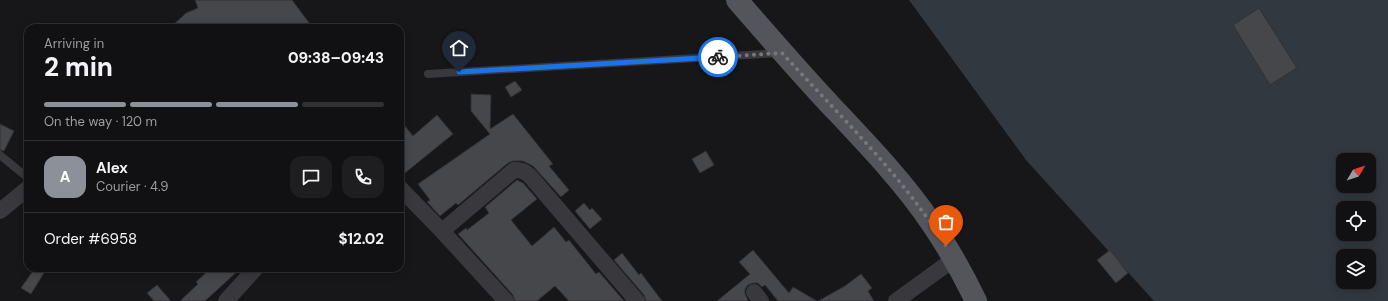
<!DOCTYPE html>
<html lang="en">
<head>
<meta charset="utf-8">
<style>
  :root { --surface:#111012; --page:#1e1e20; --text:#f1f3f6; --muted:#9c9d9f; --line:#303032; --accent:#8c9099 }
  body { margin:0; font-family:"DM Sans",sans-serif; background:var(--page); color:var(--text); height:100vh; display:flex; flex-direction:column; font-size:15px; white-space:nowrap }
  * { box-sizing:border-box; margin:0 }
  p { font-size:13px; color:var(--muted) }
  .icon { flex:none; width:22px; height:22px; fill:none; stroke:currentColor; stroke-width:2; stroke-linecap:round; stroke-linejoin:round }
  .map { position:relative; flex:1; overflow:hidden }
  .panel { position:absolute; left:24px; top:24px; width:380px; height:248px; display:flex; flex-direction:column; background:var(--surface); border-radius:12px; box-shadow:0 2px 10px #0003,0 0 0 1px var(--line) }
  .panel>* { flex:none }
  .needle { width:26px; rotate:51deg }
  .fabs { position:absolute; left:1336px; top:153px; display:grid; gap:8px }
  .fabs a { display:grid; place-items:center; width:40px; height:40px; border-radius:8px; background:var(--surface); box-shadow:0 2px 10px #0003,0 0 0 1px var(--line); font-size:20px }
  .pin { position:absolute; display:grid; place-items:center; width:34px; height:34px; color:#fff; margin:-41px -17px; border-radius:50% 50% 50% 0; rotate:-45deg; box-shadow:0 0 4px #0007 }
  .pin .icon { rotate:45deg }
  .courier { position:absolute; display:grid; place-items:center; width:40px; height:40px; margin:-20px; border:3px solid #1a73e8; border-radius:50%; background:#fff; color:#222; box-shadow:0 1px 5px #0007 }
  .summary em { font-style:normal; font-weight:800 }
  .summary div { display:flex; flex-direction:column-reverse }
  .summary { display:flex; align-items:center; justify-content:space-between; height:68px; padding:0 20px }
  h1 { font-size:26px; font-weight:800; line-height:30px }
  .bar { display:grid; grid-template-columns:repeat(4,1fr); gap:6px 4px; align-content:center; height:48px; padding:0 20px }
  .bar i { height:5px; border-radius:3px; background:var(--line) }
  .bar .current { background:var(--accent) }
  .bar p { grid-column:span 4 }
  .line { display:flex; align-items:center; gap:10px; padding:0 20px; border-top:1px solid var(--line) }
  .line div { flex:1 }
  .round { display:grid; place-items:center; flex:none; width:42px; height:42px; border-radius:12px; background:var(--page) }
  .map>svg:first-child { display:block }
  .water { fill:#31383f; fill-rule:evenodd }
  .building { fill:#46474a; stroke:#313134 }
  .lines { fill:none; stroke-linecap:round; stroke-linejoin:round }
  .lane { stroke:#38383d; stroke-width:8 }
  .street { stroke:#38383d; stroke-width:16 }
  .primary { stroke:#54555b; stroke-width:22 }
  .done { stroke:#77787f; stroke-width:4; stroke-dasharray:0 7.2 }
  .route { stroke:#1a73e8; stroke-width:5 }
</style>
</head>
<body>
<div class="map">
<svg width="1388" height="301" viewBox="0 0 1388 301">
  <rect width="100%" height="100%" fill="#171618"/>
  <!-- water -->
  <path class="water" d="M909,0h479v301h-234l-128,-141zM1343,160h26v26h-26zM1343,208h26v26h-26zM1343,256h26v26h-26z"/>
  <!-- building -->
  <g class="building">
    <path d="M195,0h97l21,28h-143l16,-15 12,-5z"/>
    <path d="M1259,8l38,60 -27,17 -37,-60z"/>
    <path d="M515,81l7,9 -11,7 -6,-10z"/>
    <path d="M471,94l20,1 -1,34 23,-15 40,50 -4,2 20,24 -8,7 -28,-31 -10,-5h-10l-5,2 -50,42 -2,-2 -16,13 -13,-14 3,-2 -12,-16 72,-50 -19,-23z"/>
    <path d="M437,115l16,19 -53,43v-57l13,16z"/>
    <path d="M0,124l14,7 -10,20 -4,-1z"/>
    <path d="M706,151l8,14 -14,8 -8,-14z"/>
    <path d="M517,180l6,3 14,16 -26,21 21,26 22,-19 12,15 3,-2 27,34 3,-2 25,29h-55l-14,-15 -18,15h-22l-2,-6 -55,-61 8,-6 1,2 22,-17 -4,-6z"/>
    <path d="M584,203l6,7 2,-2 10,11 -12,10 -15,-18z"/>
    <path d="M753,250l36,43 4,-6 24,14h-39l-13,-16 -3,2 -4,-4h-5l-5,2 -3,4v5l3,6 -1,1h-30l33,-27 -11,-12z"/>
    <path d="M1110,250l18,23 -12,10 -19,-23z"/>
    <path d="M622,253l17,22 2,-2 21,28h-16l-2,-6 -30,-35z"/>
    <path d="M35,268h12l-16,26 -10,-6z"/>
    <path d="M211,268h30l-36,33h-25l18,-17 -2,-2z"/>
    <path d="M861,274l11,14 -4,3 6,10h-56l27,-15z"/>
    <path d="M157,285l14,16h-17l-7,-8z"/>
  </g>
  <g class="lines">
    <!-- lane -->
    <g class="lane">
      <path d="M428,74l352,-21"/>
      <path d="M0,155l28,23"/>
    </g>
    <!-- street -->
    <g class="street">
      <path d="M400,188l42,43 64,70"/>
      <path d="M0,211l28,-23"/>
      <path d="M442,231l72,-61c11,-1 16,6 22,13l101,118"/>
      <path d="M754,292l7,9"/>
      <path d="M226,301l30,-33"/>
      <path d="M896,301l58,-42"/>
    </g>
    <!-- primary -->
    <path class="primary" d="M737,0c33,38 65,75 99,111 34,36 69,73 96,113 17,25 31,50 44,77"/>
  </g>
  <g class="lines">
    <!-- done -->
    <path class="done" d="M718,57l64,-4c57,62 119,121 164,193"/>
    <!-- route -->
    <path class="route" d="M459,72l259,-15"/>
  </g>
</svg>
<div class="fabs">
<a><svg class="needle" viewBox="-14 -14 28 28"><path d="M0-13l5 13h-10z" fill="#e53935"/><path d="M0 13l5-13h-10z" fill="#9c9d9f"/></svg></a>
<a><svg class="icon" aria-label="locate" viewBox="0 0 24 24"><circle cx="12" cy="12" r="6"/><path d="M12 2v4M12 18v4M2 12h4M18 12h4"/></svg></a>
<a><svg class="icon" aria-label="layers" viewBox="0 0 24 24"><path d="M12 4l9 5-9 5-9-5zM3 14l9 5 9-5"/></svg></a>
</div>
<div class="pin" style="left:946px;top:246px;background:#ea580c"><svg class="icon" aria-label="bag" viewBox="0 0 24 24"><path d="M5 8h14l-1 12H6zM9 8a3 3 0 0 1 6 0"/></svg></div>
<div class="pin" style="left:459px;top:72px;background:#1f2937"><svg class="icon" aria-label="home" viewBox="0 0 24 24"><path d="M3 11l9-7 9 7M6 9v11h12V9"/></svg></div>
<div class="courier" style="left:718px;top:57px"><svg class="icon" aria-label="bike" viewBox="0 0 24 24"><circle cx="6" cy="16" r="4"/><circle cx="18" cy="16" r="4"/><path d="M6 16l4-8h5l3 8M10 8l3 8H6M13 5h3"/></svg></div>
<section class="panel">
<div class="summary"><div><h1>2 min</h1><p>Arriving in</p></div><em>09:38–09:43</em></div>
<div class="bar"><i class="current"></i><i class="current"></i><i class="current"></i><i></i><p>On the way · 120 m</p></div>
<div class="line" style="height:72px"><b class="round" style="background:var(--accent);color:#fff">A</b><div><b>Alex</b><p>Courier · 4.9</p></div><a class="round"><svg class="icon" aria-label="chat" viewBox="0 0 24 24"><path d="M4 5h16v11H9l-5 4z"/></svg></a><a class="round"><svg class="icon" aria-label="phone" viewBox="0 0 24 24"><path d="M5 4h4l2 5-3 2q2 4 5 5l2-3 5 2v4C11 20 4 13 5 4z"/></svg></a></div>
<div class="line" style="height:52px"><div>Order #6958</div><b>$12.02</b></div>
</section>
</div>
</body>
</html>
